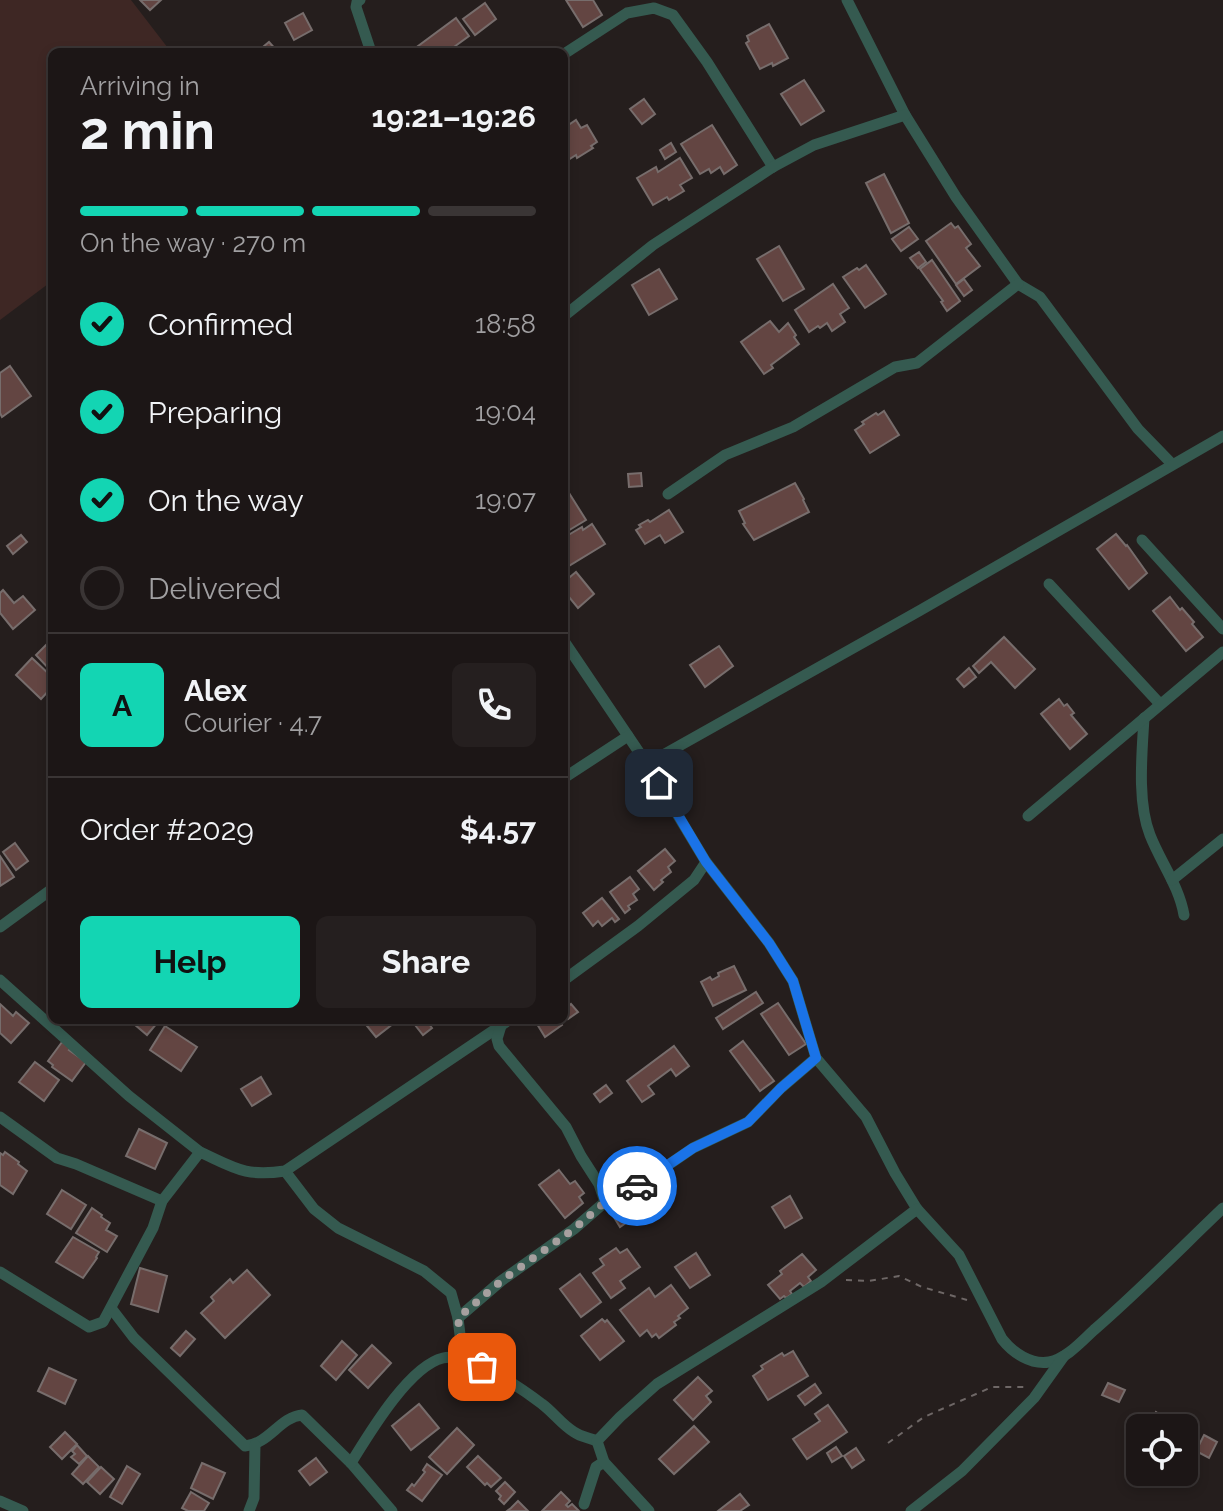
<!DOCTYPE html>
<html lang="en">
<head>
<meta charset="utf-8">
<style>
  :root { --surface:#1c1616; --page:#251f1f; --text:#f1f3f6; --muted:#a09fa1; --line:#3a3535; --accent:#13d5b3 }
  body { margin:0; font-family:Raleway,sans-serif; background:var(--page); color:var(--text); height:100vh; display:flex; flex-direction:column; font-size:30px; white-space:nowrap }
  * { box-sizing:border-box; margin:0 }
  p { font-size:26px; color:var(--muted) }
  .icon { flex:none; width:44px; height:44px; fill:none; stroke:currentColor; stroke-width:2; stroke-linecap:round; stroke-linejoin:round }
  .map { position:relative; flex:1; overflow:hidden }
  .panel { position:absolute; left:48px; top:48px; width:520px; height:976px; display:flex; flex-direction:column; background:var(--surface); border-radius:12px; box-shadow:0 4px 12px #0003,0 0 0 2px var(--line) }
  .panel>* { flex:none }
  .buttons { position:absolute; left:1126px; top:1414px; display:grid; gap:16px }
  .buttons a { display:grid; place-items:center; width:72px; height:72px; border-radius:12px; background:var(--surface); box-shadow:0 4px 12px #0003,0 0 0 2px var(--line); font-size:40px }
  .pin { position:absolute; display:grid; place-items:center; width:68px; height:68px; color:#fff; margin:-34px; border-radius:16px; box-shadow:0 4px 12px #0006 }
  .courier { position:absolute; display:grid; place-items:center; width:80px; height:80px; margin:-40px; border:6px solid #1a73e8; border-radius:50%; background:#fff; color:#222; box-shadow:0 2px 10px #0007 }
  .overview em { font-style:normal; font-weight:700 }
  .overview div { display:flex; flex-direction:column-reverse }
  .overview { display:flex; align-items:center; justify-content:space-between; height:136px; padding:0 32px }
  h1 { font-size:52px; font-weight:700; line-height:60px }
  .bar { display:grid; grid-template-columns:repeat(4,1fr); gap:12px 8px; align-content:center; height:96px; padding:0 32px }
  .bar i { height:10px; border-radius:6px; background:var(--line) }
  .bar .active { background:var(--accent) }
  .bar p { grid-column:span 4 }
  .line { display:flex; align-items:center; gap:20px; padding:0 32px; border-top:2px solid var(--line) }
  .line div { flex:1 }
  .round { display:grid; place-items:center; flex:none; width:84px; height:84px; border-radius:12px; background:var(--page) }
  ol { padding:0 32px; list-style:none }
  li { display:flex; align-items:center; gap:24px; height:88px }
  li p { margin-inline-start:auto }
  li .icon { padding:8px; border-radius:50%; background:var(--accent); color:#111; stroke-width:4 }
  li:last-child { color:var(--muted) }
  li i { width:44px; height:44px; border:4px solid var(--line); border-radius:50% }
  .primary-button { display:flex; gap:16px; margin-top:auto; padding:16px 32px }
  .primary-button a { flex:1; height:92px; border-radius:12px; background:var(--accent); color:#111; font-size:32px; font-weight:700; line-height:92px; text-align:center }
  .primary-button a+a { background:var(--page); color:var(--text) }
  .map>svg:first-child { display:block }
  .green { fill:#3e2724 }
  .building { fill:#634542; stroke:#776d6c; stroke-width:2 }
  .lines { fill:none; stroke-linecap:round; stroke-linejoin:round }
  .path { stroke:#6e6766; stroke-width:2; stroke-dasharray:6 6; stroke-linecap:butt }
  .minor { stroke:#355a50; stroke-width:11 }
  .done { stroke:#a6a09f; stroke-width:8; stroke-dasharray:0 14.4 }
  .route { stroke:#1a73e8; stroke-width:10 }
</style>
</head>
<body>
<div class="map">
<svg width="1223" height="1511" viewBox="0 0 1223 1511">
  <rect width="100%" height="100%" fill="#251e1d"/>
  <!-- green -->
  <path class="green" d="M0,0h131l40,52h-119v229l-52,39z"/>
  <!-- building -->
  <g class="building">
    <path d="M140,0h21l-11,10z"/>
    <path d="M566,0h27l9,15 -19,12z"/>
    <path d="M485,3l11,16 -21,16 -12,-16z"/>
    <path d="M303,13l9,17 -18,10 -9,-17z"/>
    <path d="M456,18l13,18 -22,16h-37z"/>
    <path d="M769,24l19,34 -15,8 -1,-3 -12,6 -14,-26 3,-2 -2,-5z"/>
    <path d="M269,42l9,10h-21z"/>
    <path d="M804,80l20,31 -23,14 -20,-31z"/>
    <path d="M644,99l11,15 -13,10 -12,-15z"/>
    <path d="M576,120l5,8 6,-3 10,17 -6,4 2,2 -16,10 -1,-3 -8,5 -4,-8v-13l2,-1 -2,-10z"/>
    <path d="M712,125l25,40 -13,9 -4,-7 -9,6 -2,-4 -9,5 -19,-30z"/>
    <path d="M671,143l5,9 -11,7 -5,-9z"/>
    <path d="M680,158l12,20 -12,7 4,6 -15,9 -2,-3 -14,8 -16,-27 19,-11 2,5z"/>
    <path d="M884,174l25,49 -18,10 -25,-50z"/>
    <path d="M951,223l4,5 3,-2 13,18 -5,4 14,18 -24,18 -30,-43z"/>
    <path d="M909,227l9,12 -17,12 -9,-12z"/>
    <path d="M779,246l25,43 -21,12 -26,-42z"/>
    <path d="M919,252l7,10 -8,6 -8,-10z"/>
    <path d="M932,260l28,41 -13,10 -6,-9 2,-1 -23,-32z"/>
    <path d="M866,265l20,29 -21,14 -22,-31 14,-9 2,2z"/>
    <path d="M659,269l18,30 -28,16 -17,-30z"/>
    <path d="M964,279l8,11 -8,6 -8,-11z"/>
    <path d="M833,284l16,24 -9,6 5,8 -13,9 -5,-8 -7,5 -2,-2 -9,6 -14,-22z"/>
    <path d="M770,321l9,11 9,-9 8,12 -2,2 5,7 -28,21 2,3 -9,6 -23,-32z"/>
    <path d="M10,366l21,30 -29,21 -2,-4v-40z"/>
    <path d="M884,411l15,24 -29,18 -15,-23 9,-6 -2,-2 14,-9 2,2z"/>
    <path d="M641,473l1,13 -13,1 -1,-13z"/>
    <path d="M795,483l9,16 -1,1 6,12 -55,28 -11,-16 2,-1 -6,-12z"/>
    <path d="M564,485l22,35 -20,12 -2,-2z"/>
    <path d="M669,510l14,22 -18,11 -5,-8 -15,9 -9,-14 5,-3 -2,-2 9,-5 2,2z"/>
    <path d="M592,524l13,20 -38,23 -3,-5 1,-25 17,-10 1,3z"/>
    <path d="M1116,534l10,12 1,-1 20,28 -18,16 -32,-40z"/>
    <path d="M21,535l6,7 -14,12 -6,-8z"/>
    <path d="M576,572l18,22 -16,14 -14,-17v-9z"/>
    <path d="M3,590l11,13 9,-7 12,14 -22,19 -13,-16v-20z"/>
    <path d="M1170,597l10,13 2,-2 12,14 -2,2 11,13 -17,14 -33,-40z"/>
    <path d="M1004,637l31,32 -20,19 -24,-26 -12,11 -6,-7z"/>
    <path d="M51,640h1v32l-16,-17z"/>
    <path d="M719,646l14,20 -28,21 -15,-22z"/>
    <path d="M32,658l20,19v10l-11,12 -25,-24z"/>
    <path d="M969,668l7,9 -12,10 -7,-8z"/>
    <path d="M1059,699l5,7 3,-2 7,9 -3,2 16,19 -17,15 -29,-35z"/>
    <path d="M15,843l13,18 -12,9 -13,-18z"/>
    <path d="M665,849l10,12 -7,6 3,5 -10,8 2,2 -9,8 -16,-19z"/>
    <path d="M0,856l14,21 -14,9z"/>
    <path d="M630,877l9,12 -6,5 4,6 -9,6 2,3 -5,4 -15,-21z"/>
    <path d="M602,898l17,21 -4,3 -3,-4 -10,8 -4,-5 -5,5 -10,-13z"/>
    <path d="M734,966l12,24 -33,16 -12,-24 9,-5 2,3 7,-4 -1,-3z"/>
    <path d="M756,992l7,11 -40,26 -7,-11z"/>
    <path d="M778,1003l28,41 -17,11 -28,-41z"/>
    <path d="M0,1004l13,12 3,-4 13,11 -18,20 -11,-10z"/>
    <path d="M571,1004l7,8 -10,7 -4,-6v-3z"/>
    <path d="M137,1020h18l3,2 -11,13 -13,-11z"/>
    <path d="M364,1020h34l-22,17 -13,-16z"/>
    <path d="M421,1020h5l6,8 -9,7 -8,-10z"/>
    <path d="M543,1020h16l3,5 -17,12 -8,-13z"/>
    <path d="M165,1026l32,21 -16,24 -31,-21z"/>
    <path d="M743,1041l31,40 -14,10 -30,-40z"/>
    <path d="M62,1042l9,6 -2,2 17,12 -14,19 -20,-14 1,-2 -5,-4z"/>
    <path d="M674,1046l15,20 -13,10 -5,-7 -23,17 6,8 -12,8 -15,-21z"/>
    <path d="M35,1062l24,18 -15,21 -25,-19z"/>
    <path d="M261,1077l10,17 -19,12 -11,-17z"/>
    <path d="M606,1085l6,8 -12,9 -6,-8z"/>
    <path d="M139,1129l28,14 -12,26 -29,-13z"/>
    <path d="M5,1152l14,10 -1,2 9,7 -14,23 -13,-9v-32l3,2z"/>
    <path d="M559,1170l11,14 5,-3 9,12 -5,4 4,6 -18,15 -26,-33z"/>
    <path d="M62,1190l24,15 -15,24 -24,-15z"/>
    <path d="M790,1196l12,22 -17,10 -13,-21z"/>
    <path d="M630,1203l10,16 -4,3 -3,-4 -13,9 -8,-13z"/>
    <path d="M92,1208l10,7 -1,2 9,6 -4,7 11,6 -10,16 -31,-19z"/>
    <path d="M73,1237l26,15 -3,5 1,1 -14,20 -27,-16z"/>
    <path d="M616,1248l4,5 7,-4 13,18 -20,14 5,7 -14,10 -18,-25 11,-8 -4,-6z"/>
    <path d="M696,1253l14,22 -20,13 -15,-21z"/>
    <path d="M802,1254l14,16 -8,7 3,4 -7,6 -4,-4 -10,8 2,3 -6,4 -2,-2 -4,3 -12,-14 14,-11 -2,-3z"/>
    <path d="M140,1268l27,8 -9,36 -27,-8z"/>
    <path d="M247,1270l23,25 -45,43 -24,-25 13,-12 -3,-4 19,-18 3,4z"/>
    <path d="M580,1274l21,28 -20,15 -21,-28z"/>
    <path d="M671,1285l17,23 -10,8 2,2 -6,4 2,3 -17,13 -3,-4 -4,3 -5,-7 -7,6 -20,-26 29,-22 6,9z"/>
    <path d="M602,1319l3,3 2,-2 17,21 -24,19 -19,-24z"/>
    <path d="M186,1331l9,8 -15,17 -9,-8z"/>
    <path d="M342,1341l15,14 -21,25 -15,-14z"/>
    <path d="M372,1345l19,18 -23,25 -19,-18z"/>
    <path d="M793,1351l15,25 -40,24 -15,-24 10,-7 -2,-3 21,-13 2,3z"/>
    <path d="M49,1368l27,12 -11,24 -27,-13z"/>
    <path d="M698,1377l14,14 -6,5 5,6 -18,18 -19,-20z"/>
    <path d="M1108,1383l17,7 -6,12 -17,-7z"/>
    <path d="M815,1384l6,9 -16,12 -7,-9z"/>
    <path d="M419,1404l20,24 -28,22 -19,-24z"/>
    <path d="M828,1405l19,27 -40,27 -14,-20 27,-18 -5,-7z"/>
    <path d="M1156,1412l23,16h-33z"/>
    <path d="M694,1426l15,16 -35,32 -15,-15z"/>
    <path d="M457,1428l17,17 -27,29 -18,-17z"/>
    <path d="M65,1432l12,12 -15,15 -12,-12z"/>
    <path d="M1204,1435l13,7 -8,16 -13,-7z"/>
    <path d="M77,1445l10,11 -8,8 -8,-7 4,-3 -3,-3z"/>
    <path d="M836,1447l6,9 -10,6 -5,-9z"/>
    <path d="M856,1448l8,12 -12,8 -8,-12z"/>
    <path d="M88,1456l11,11 -16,17 -11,-10z"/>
    <path d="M478,1456l23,22 -10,9 -4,-4 -2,2 -18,-18z"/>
    <path d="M316,1458l11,14 -17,13 -11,-14z"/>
    <path d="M202,1463l23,10 -12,26 -22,-11z"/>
    <path d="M427,1464l15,11 -20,26 -15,-11 5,-6 2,2 11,-14 -2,-2z"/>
    <path d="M127,1466l13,8 -18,30 -12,-7z"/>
    <path d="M101,1467l13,12 -14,15 -13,-12z"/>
    <path d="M505,1482l10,10 -11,12 -5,-5 2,-3 -5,-5z"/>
    <path d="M191,1492l18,11 -5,8h-16l-6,-3z"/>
    <path d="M561,1492l9,9 -4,4 2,2 4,-3 7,7h-37z"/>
    <path d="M740,1494l9,11 -9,6h-22z"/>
    <path d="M518,1501l10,10h-21l4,-3z"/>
  </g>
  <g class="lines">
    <!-- path -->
    <g class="path">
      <path d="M846,1280l23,1 30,-5 23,11 45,13"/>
      <path d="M888,1443l36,-26 68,-30h33"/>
    </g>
    <!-- minor -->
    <g class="minor">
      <path d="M360,0l-3,2 -1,5 15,45"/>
      <path d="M847,0l58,115 51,82 62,87 22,13 98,132 34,35"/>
      <path d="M564,54l63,-41 27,-5 19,7 34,47 66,105"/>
      <path d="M564,316l89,-71 120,-78 41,-22 91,-30"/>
      <path d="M668,494l57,-39 68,-28 102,-60 22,-4 101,-79"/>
      <path d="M1142,540l81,89"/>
      <path d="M1049,584l111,120"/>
      <path d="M564,641l83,123 59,98 -12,18 -56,46 -74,54"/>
      <path d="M1144,718c-2,35 -7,84 6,117 11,28 29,51 34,80"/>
      <path d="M647,764l272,-153 304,-175"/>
      <path d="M564,778l64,-42"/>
      <path d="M1028,816l195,-164"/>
      <path d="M706,862l63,81 24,38 23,77"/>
      <path d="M1172,880l51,-41"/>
      <path d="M0,927l52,-38"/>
      <path d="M0,980l129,116 71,56"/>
      <path d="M0,1117l57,41 19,6 86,37"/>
      <path d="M285,1171l29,38 24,19 86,43 27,22 7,25 5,42"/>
      <path d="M605,1202l18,-6 70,-48 55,-26 33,-34 35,-30 50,59 29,56 22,36"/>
      <path d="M0,1272l89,55 14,-5 50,-94 9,-27 38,-49c35,16 45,25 85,19l224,-151"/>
      <path d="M111,1308l23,30 111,108c24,-2 35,-29 57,-31l49,48 41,48"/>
      <path d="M458,1318l43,-37 73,-52 31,-27 -6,-18 -18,-28 -15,-29 -67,-81 -2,-7 4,-13"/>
      <path d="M351,1463c18,-29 58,-97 92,-105 26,-6 78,30 99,46 11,8 20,21 32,28 7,5 16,6 23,9"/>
      <path d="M0,1501l23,10"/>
      <path d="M584,1504l12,-37 8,-5"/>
      <path d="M249,1511l5,-13 1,-53"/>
      <path d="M649,1511l-45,-49 -7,-21 23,-24 37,-33 164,-102 96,-73 42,46 43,84c11,14 29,26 47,23 17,-3 32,-20 45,-32 44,-38 86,-81 129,-122"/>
      <path d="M911,1511l51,-40 72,-73 30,-42"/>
    </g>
  </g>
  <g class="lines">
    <!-- done -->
    <path class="done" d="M482,1367l-19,-7 -5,-42 43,-37 73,-52 31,-27 18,-6 14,-10"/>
    <!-- route -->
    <path class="route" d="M637,1186l56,-38 55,-26 33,-34 35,-30 -23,-77 -24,-38 -63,-81 -47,-79"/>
  </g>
</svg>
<div class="buttons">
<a><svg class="icon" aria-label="locate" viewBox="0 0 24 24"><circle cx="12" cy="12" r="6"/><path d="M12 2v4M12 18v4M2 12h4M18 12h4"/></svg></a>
</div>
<div class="pin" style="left:482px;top:1367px;background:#ea580c"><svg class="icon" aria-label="bag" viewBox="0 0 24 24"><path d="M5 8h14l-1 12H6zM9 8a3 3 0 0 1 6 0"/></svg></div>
<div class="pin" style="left:659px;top:783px;background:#1f2937"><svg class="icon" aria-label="home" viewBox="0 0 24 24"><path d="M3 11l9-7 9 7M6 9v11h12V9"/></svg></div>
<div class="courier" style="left:637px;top:1186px"><svg class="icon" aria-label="car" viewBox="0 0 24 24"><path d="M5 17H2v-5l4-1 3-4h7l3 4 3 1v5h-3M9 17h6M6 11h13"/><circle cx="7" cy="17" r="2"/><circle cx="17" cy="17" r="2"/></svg></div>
<section class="panel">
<div class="overview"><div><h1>2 min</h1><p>Arriving in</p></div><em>19:21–19:26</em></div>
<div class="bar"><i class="active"></i><i class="active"></i><i class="active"></i><i></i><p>On the way · 270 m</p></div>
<ol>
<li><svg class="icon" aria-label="check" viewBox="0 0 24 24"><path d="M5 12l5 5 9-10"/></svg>Confirmed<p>18:58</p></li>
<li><svg class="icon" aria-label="check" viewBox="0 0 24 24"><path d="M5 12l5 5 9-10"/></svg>Preparing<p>19:04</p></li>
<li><svg class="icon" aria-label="check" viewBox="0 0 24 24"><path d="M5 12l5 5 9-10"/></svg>On the way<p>19:07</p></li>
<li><i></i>Delivered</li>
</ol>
<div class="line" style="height:144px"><b class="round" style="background:var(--accent);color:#111">A</b><div><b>Alex</b><p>Courier · 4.7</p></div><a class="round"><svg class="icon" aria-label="phone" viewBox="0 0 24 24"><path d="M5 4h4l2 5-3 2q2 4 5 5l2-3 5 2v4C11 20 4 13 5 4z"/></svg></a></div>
<div class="line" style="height:104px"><div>Order #2029</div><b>$4.57</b></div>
<div class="primary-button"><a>Help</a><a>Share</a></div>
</section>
</div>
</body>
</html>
